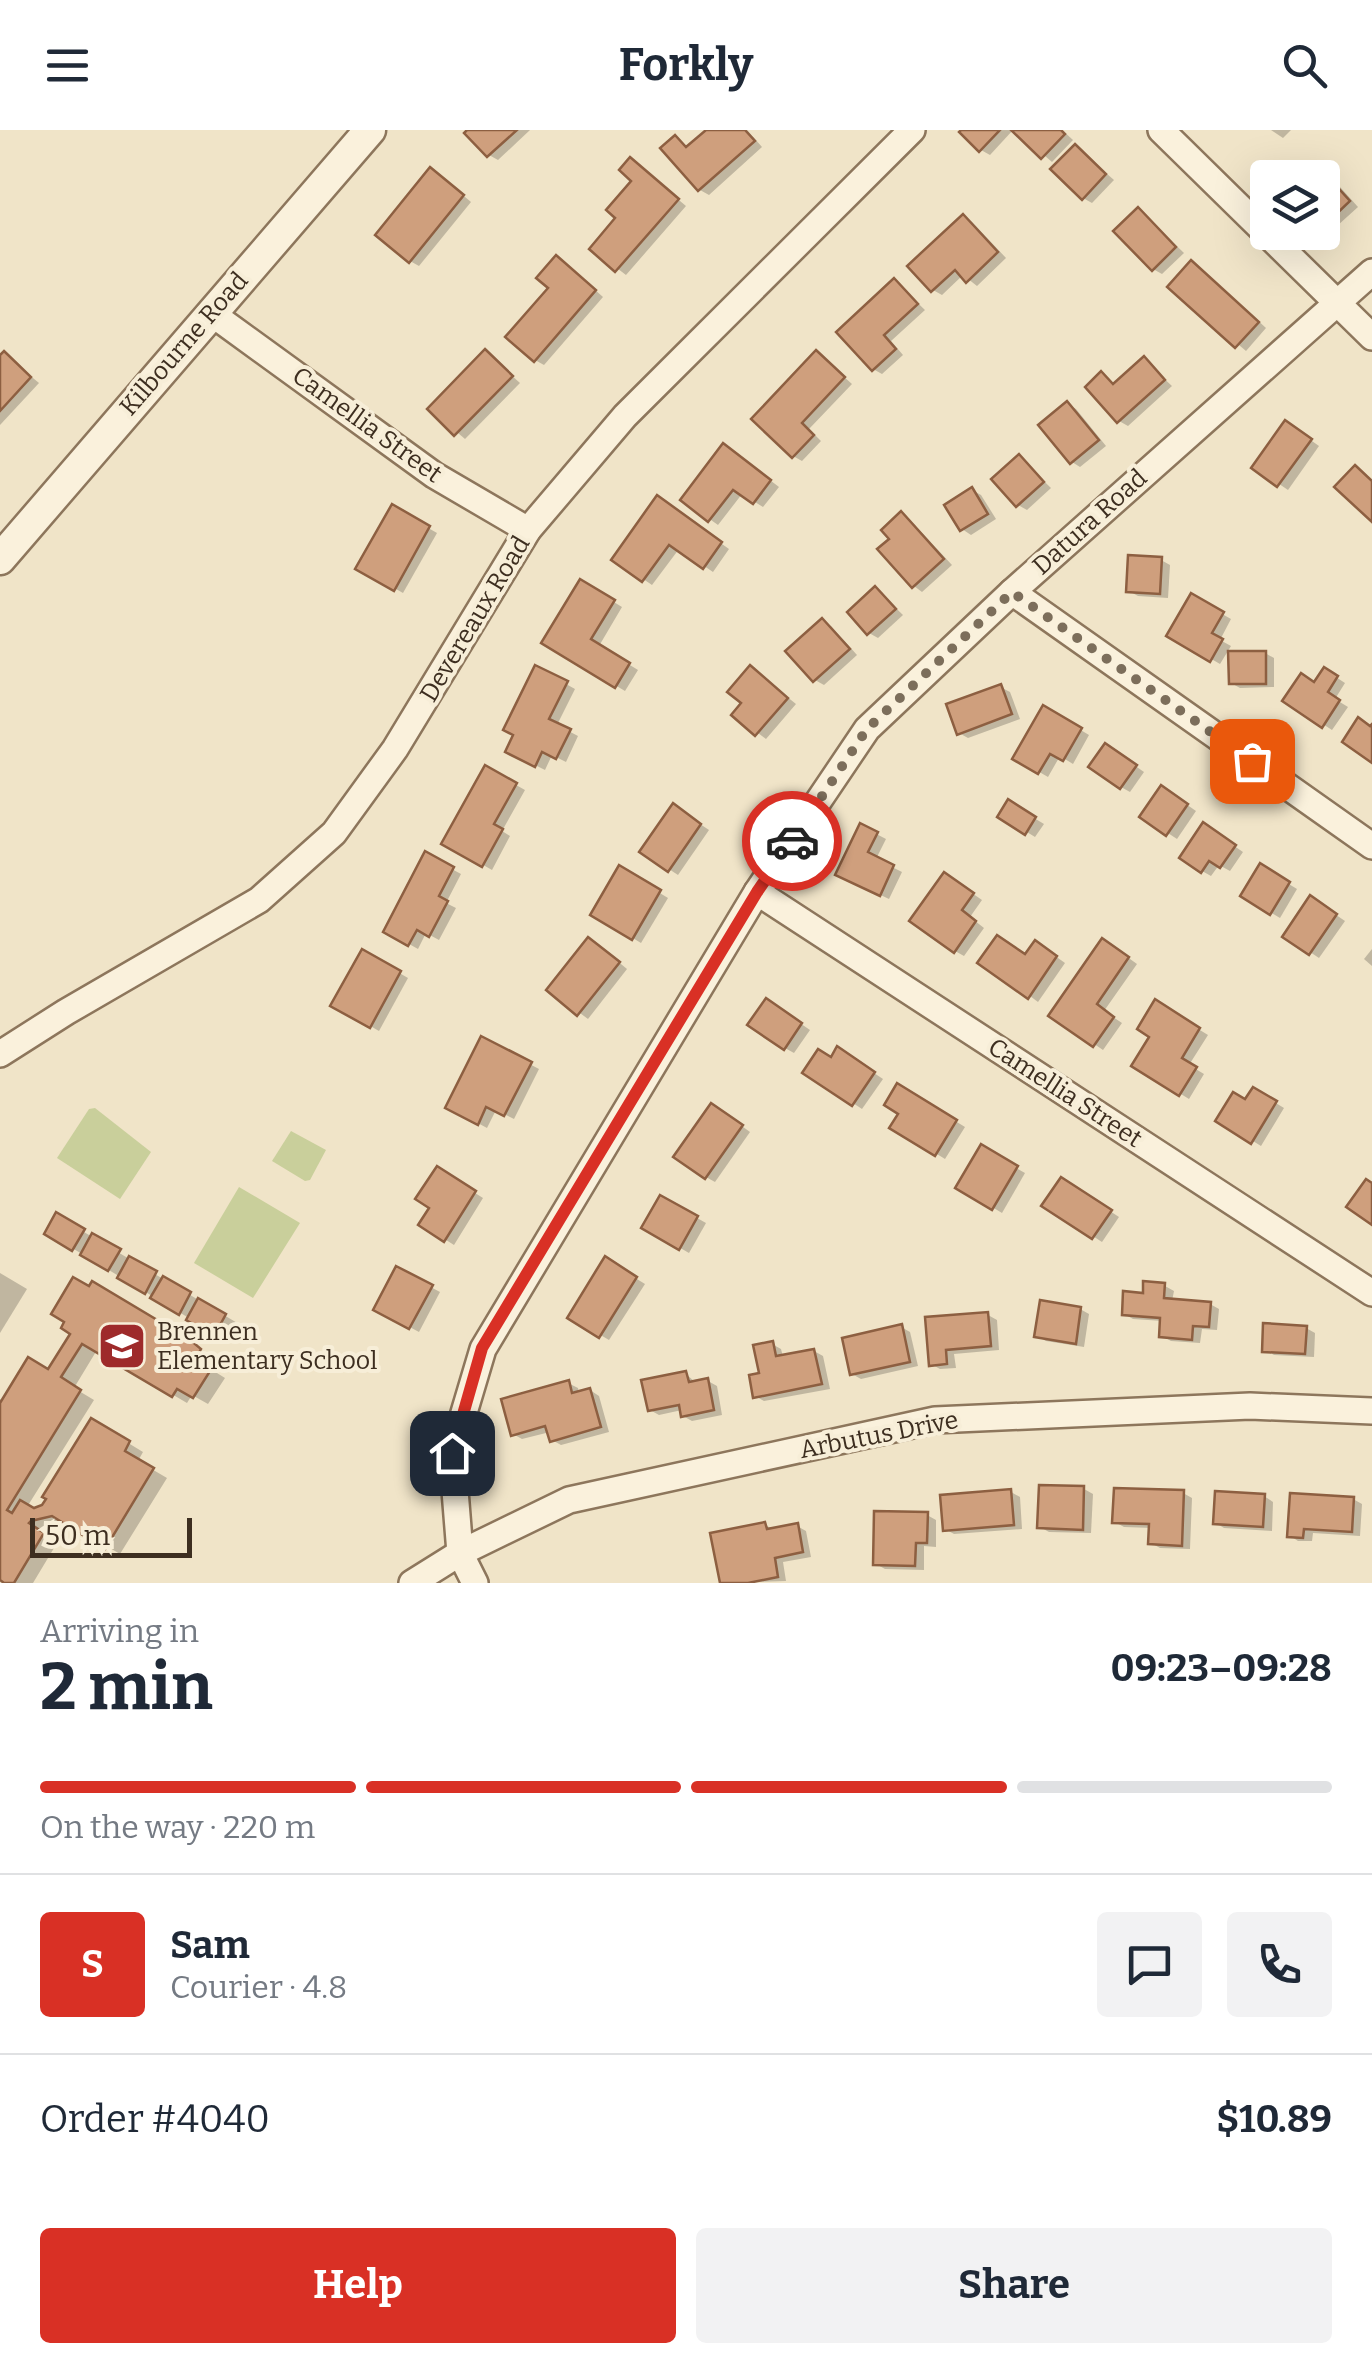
<!DOCTYPE html>
<html lang="en">
<head>
<meta charset="utf-8">
<style>
  :root { --surface:#fff; --page:#f2f2f3; --text:#1f2937; --muted:#747a83; --line:#e0e1e3; --accent:#d93025 }
  body { margin:0; font-family:Bitter,serif; background:var(--page); color:var(--text); height:100vh; display:flex; flex-direction:column; font-size:38px; white-space:nowrap }
  * { box-sizing:border-box; margin:0 }
  p { font-size:32px; color:var(--muted) }
  .icon { flex:none; width:55px; height:55px; fill:none; stroke:currentColor; stroke-width:2; stroke-linecap:round; stroke-linejoin:round }
  .map { position:relative; height:1453px; overflow:hidden }
  .sheet { display:flex; flex-direction:column; background:var(--surface); flex:1 }
  .sheet>* { flex:none }
  .tools { position:absolute; left:1250px; top:30px; display:grid; gap:20px }
  .tools a { display:grid; place-items:center; width:90px; height:90px; border-radius:10px; background:var(--surface); box-shadow:0 10px 40px #0002; font-size:50px }
  .scale { position:absolute; left:30px; bottom:25px; width:162px; box-sizing:border-box; padding-left:10px; border:5px solid #3d2e20; border-top:0; font-size:28px; line-height:35px; white-space:nowrap; color:#3d2e20; -webkit-text-stroke:8px #f7eed8; paint-order:stroke }
  .pin { position:absolute; display:grid; place-items:center; width:85px; height:85px; color:#fff; margin:-42px; border-radius:20px; box-shadow:0 5px 15px #0006 }
  .courier { position:absolute; display:grid; place-items:center; width:100px; height:100px; margin:-50px; border:8px solid #d93025; border-radius:50%; background:#fff; color:#222; box-shadow:0 2px 12px #0007 }
  .summary em { font-style:normal; font-weight:700 }
  .summary div { display:flex; flex-direction:column-reverse }
  .summary { display:flex; align-items:center; justify-content:space-between; height:170px; padding:0 40px }
  h1 { font-size:65px; font-weight:700; line-height:75px }
  .bar { display:grid; grid-template-columns:repeat(4,1fr); gap:15px 10px; align-content:center; height:120px; padding:0 40px }
  .bar i { height:12px; border-radius:8px; background:var(--line) }
  .bar .selected { background:var(--accent) }
  .bar p { grid-column:span 4 }
  .line { display:flex; align-items:center; gap:25px; padding:0 40px; border-top:2px solid var(--line) }
  .line div { flex:1 }
  .round { display:grid; place-items:center; flex:none; width:105px; height:105px; border-radius:10px; background:var(--page) }
  .button { display:flex; gap:20px; margin-top:auto; padding:20px 40px }
  .button a { flex:1; height:115px; border-radius:10px; background:var(--accent); color:#fff; font-size:40px; font-weight:700; line-height:115px; text-align:center }
  .button a+a { background:var(--page); color:var(--text) }
  header { display:flex; justify-content:space-between; align-items:center; height:130px; padding:0 40px; background:var(--surface); font-size:45px; font-weight:700 }
  .map>svg:first-child { display:block }
  .green { fill:#c9cf9b }
  .shadow { fill:#0003 }
  .building { fill:#cf9f7d; stroke:#8d5f41; stroke-width:2.5 }
  .lines { fill:none; stroke-linecap:round; stroke-linejoin:round }
  .minor-casing { stroke:#8d765c; stroke-width:30 }
  .tertiary-casing { stroke:#8d765c; stroke-width:35 }
  .minor { stroke:#faf1dc; stroke-width:25 }
  .tertiary { stroke:#faf1dc; stroke-width:30 }
  .done { stroke:#7c6e5b; stroke-width:10; stroke-dasharray:0 18 }
  .route { stroke:#d93025; stroke-width:12 }
  .labels { text-anchor:middle; dominant-baseline:central; stroke-width:8; stroke-linejoin:round; paint-order:stroke }
  .street-label { font-size:25px; fill:#3d2e20; stroke:#f7eed8 }
  .poi-label { font-size:25px; fill:#3d2e20; stroke:#f7eed8; text-anchor:start }
</style>
</head>
<body>
<header><svg class="icon" aria-label="menu" viewBox="0 0 24 24"><path d="M4 6h16M4 12h16M4 18h16"/></svg>Forkly<svg class="icon" aria-label="search" viewBox="0 0 24 24"><circle cx="10" cy="10" r="6"/><path d="M15 15l6 6"/></svg></header>
<div class="map">
<svg width="1372" height="1453" viewBox="0 0 1372 1453">
  <rect width="100%" height="100%" fill="#f0e4c8"/>
  <!-- green -->
  <g class="green">
    <path d="M95,978l56,44 -31,47 -63,-41 32,-49z"/>
    <path d="M291,1001l35,19 -16,30 -5,1 -33,-20z"/>
    <path d="M239,1057l61,36 -47,75 -59,-35z"/>
  </g>
  <!-- shadow -->
  <g class="shadow">
    <path d="M471,0h59l-32,30 -9,-5z"/>
    <path d="M709,0h38l15,17 -53,48 -9,-5 -36,-42 12,-10 13,10z"/>
    <path d="M965,0h48l-23,25 -9,-5z"/>
    <path d="M1015,0h47l11,10 -21,22z"/>
    <path d="M1271,0h20l-8,8z"/>
    <path d="M1076,17l38,33 -22,23 -9,-5z"/>
    <path d="M631,30l55,46 -60,69 -34,-26 27,-31 16,-37z"/>
    <path d="M1322,42l9,5 27,30 -21,19 -8,-5z"/>
    <path d="M439,45l32,27 -52,64 -9,-5z"/>
    <path d="M1139,80l45,43 -22,21 -9,-5z"/>
    <path d="M963,87l9,5 34,36 -29,28 -14,-11 -21,20 -9,-5z"/>
    <path d="M565,133l38,34 -59,68 -9,-5 17,-72z"/>
    <path d="M1200,138l66,60 -20,23 -76,-65z"/>
    <path d="M895,151l30,29 -34,31 12,14 -21,19 -9,-5z"/>
    <path d="M485,222l35,31 -55,56 -35,-30z"/>
    <path d="M817,223l35,31 -43,45 12,12 -19,20 -9,-5z"/>
    <path d="M4,224l35,29 -39,42v-67z"/>
    <path d="M1144,230l28,26 -44,40 -9,-5 -17,-47 14,11z"/>
    <path d="M1067,274l9,5 30,37 -26,21 -8,-5z"/>
    <path d="M1295,299l24,17 -31,44 -34,-23z"/>
    <path d="M733,322l46,35 -16,20 -21,-13 -24,31 -35,-25z"/>
    <path d="M1019,327l32,31 -24,22 -9,-5 -23,-26z"/>
    <path d="M972,360l9,5 15,24 -25,16 -9,-6z"/>
    <path d="M666,374l63,45 -16,23 -34,-23 -27,36 -38,-26z"/>
    <path d="M393,378l44,25 -34,60 -44,-25z"/>
    <path d="M902,384l8,6 42,45 -30,27 -8,-6 -22,-47z"/>
    <path d="M1161,430l9,5 -2,33 -30,-2 -9,-5z"/>
    <path d="M581,452l41,25 -23,39 39,24 -13,21 -80,-48z"/>
    <path d="M876,459l27,26 -25,23 -9,-5z"/>
    <path d="M1192,467l39,22 -11,21 11,6 -11,18 -50,-29z"/>
    <path d="M822,491l9,5 26,29 -33,30 -9,-5z"/>
    <path d="M1265,523l9,5v29l-34,1 -9,-5z"/>
    <path d="M751,538l45,36 -30,35 -32,-24 10,-12z"/>
    <path d="M1325,540l20,13 -10,16 13,8 -16,23 -46,-30 29,-15z"/>
    <path d="M566,554l9,5 -18,36 21,11 -12,26 -14,-7 -7,15 -28,-14z"/>
    <path d="M1000,557l10,5 10,27 -52,19 -9,-5z"/>
    <path d="M1044,578l45,27 -16,29 -13,-8 -12,21 -33,-19z"/>
    <path d="M1114,621l30,21 -14,20 -9,-5z"/>
    <path d="M486,638l39,22 -23,41 8,5 -18,34 -47,-27z"/>
    <path d="M1170,663l26,18 -19,28 -35,-23z"/>
    <path d="M1009,673l35,21 -9,13 -34,-21z"/>
    <path d="M682,682l27,18 -31,45 -35,-23z"/>
    <path d="M861,696l25,13 -10,20 26,13 -13,27 -42,-20z"/>
    <path d="M1212,701l31,21 -13,19 -11,-6 -8,11 -9,-5z"/>
    <path d="M426,725l35,19 -15,29 10,5 -17,32 -13,-7 -8,16 -32,-18z"/>
    <path d="M1261,737l36,22 -17,29 -37,-22z"/>
    <path d="M620,739l48,29 -27,45 -48,-29z"/>
    <path d="M953,750l29,20 -12,17 14,11 -20,28 -9,-5z"/>
    <path d="M1320,774l25,17 -26,37 -33,-22z"/>
    <path d="M598,815l29,24 -39,50 -39,-29z"/>
    <path d="M1112,816l25,18 -33,47 18,12 -19,27 -51,-35z"/>
    <path d="M1044,818l21,15 -27,39 -8,-6 -4,-39z"/>
    <path d="M1372,819v17l-8,-7z"/>
    <path d="M363,822l45,26 -29,53 -45,-26z"/>
    <path d="M1156,873l52,32 -19,30 15,9 -15,25 -55,-34 18,-29z"/>
    <path d="M775,876l35,24 -16,23 -9,-5z"/>
    <path d="M482,909l57,30 -25,50 -18,-9 -9,18 -39,-21z"/>
    <path d="M847,925l36,24 -21,30 -56,-37z"/>
    <path d="M898,956l67,41 -20,32 -52,-32 9,-14z"/>
    <path d="M1254,960l30,18 -23,38 -42,-26 27,-18z"/>
    <path d="M721,981l29,21 -35,50 -9,-5z"/>
    <path d="M981,1018l44,25 -23,40 -43,-26z"/>
    <path d="M437,1039l46,29 -29,47 -33,-21 11,-17z"/>
    <path d="M1070,1055l49,32 -17,25 -57,-37z"/>
    <path d="M661,1068l45,25 -17,30 -45,-26z"/>
    <path d="M57,1086l182,108 -10,18 -182,-109z"/>
    <path d="M606,1130l39,24 -36,56 -39,-23z"/>
    <path d="M397,1139l43,23 -21,40 -43,-23z"/>
    <path d="M0,1143l27,16 -27,44z"/>
    <path d="M93,1154l121,75 -5,9 16,10 -17,26 -16,-9 -5,8 -90,-53 -23,38 20,12 -67,107 6,4 11,-4 48,-86 51,31 -5,9 29,17 -47,76 -52,-31 -29,8 18,12 -24,40h-24l-9,-6v-178l4,2 45,-29 24,-39z"/>
    <path d="M1165,1156l9,5 -2,10 38,3 9,5 -2,21 -15,-1 -2,14 -29,-2 -9,-5 1,-15 -30,-2 -9,-5 21,-19z"/>
    <path d="M1080,1179l9,5 -5,33 -38,-6 -9,-5z"/>
    <path d="M988,1185l9,5 2,30 -45,4 2,14 -16,1 -9,-5 -3,-45z"/>
    <path d="M901,1197l9,5 8,34 -57,13 -9,-5z"/>
    <path d="M1306,1198l9,5 -1,24 -40,-2 -9,-5z"/>
    <path d="M772,1214l9,5 2,8 31,-6 9,5 7,33 -66,12 -9,-5z"/>
    <path d="M686,1244l10,9 12,-2 9,5 5,29 -30,6 -9,-5 -1,-6 -23,5 -9,-5z"/>
    <path d="M568,1253l10,5 1,5 11,-3 9,6 10,36 -48,13 -9,-5 -2,-8 -28,7 -9,-5z"/>
    <path d="M1084,1359l9,5 -2,39 -42,-1 -9,-5z"/>
    <path d="M1011,1362l9,5 2,32 -68,5 -9,-5z"/>
    <path d="M1183,1363l9,5 -2,51 -30,-1 -9,-5 1,-15 -28,-1 -9,-5z"/>
    <path d="M1264,1366l9,6 -1,29 -48,-3 -8,-5z"/>
    <path d="M1353,1369l9,5 -2,32 -47,-3 -1,8h-14l-9,-6z"/>
    <path d="M927,1385l9,5v27l-12,-1v24l-39,-1 -9,-5z"/>
    <path d="M765,1395l10,5 22,-4 9,5 5,26 -28,5 3,19 -64,2z"/>
  </g>
  <!-- building -->
  <g class="building">
    <path d="M467,0h50l-30,27 -23,-24z"/>
    <path d="M706,0h39l10,11 -57,50 -38,-43 15,-13 11,12z"/>
    <path d="M961,0h39l-21,22 -20,-20z"/>
    <path d="M1011,0h50l4,4 -24,25z"/>
    <path d="M1075,14l31,30 -24,26 -32,-31z"/>
    <path d="M630,27l49,42 -64,73 -26,-23 26,-31 -9,-8 25,-29 -12,-11z"/>
    <path d="M430,37l34,28 -55,68 -34,-28z"/>
    <path d="M1321,39l29,32 -23,22 -5,-5v-40h-10z"/>
    <path d="M1138,77l38,40 -24,24 -39,-40z"/>
    <path d="M963,84l35,38 -32,31 -11,-13 -24,22 -24,-26z"/>
    <path d="M556,125l40,35 -62,72 -29,-25 43,-49 -12,-10z"/>
    <path d="M1191,130l68,62 -24,26 -68,-61z"/>
    <path d="M894,148l24,26 -34,31 12,14 -24,22 -36,-39z"/>
    <path d="M485,219l28,27 -59,60 -27,-27z"/>
    <path d="M816,220l29,27 -43,46 12,12 -22,23 -41,-39z"/>
    <path d="M4,221l27,26 -31,34v-56z"/>
    <path d="M1144,226l21,24 -48,43 -32,-36 16,-16 12,13z"/>
    <path d="M1067,271l32,39 -29,24 -32,-39z"/>
    <path d="M1285,290l27,19 -35,48 -26,-19z"/>
    <path d="M723,313l48,37 -18,24 -20,-14 -25,32 -28,-22z"/>
    <path d="M1019,324l25,28 -28,25 -25,-28z"/>
    <path d="M1355,335l17,16v41l-38,-35z"/>
    <path d="M972,357l16,27 -28,17 -16,-26z"/>
    <path d="M657,365l65,47 -19,27 -34,-24 -27,37 -31,-22z"/>
    <path d="M392,374l38,22 -36,65 -39,-22z"/>
    <path d="M901,381l43,48 -32,29 -35,-39 12,-10 -8,-9z"/>
    <path d="M1128,425l34,2 -2,37 -34,-2z"/>
    <path d="M580,449l35,21 -24,39 39,24 -15,25 -74,-45z"/>
    <path d="M875,456l21,23 -29,26 -20,-23z"/>
    <path d="M1191,463l33,19 -12,21 11,6 -13,23 -44,-26z"/>
    <path d="M822,488l28,31 -37,33 -28,-31z"/>
    <path d="M1228,521h38v33h-37z"/>
    <path d="M535,535l33,16 -19,38 22,10 -15,30 -14,-7 -7,15 -30,-15 8,-17 -10,-5z"/>
    <path d="M750,535l38,33 -33,38 -24,-21 10,-12 -14,-11z"/>
    <path d="M1324,537l14,9 -10,16 12,8 -18,28 -40,-27 19,-28 13,9z"/>
    <path d="M1001,554l11,30 -55,21 -11,-31z"/>
    <path d="M1043,575l39,23 -19,33 -13,-7 -12,20 -26,-15z"/>
    <path d="M1358,587l12,9 2,-2v39l-30,-21z"/>
    <path d="M1105,613l32,22 -17,24 -32,-22z"/>
    <path d="M485,635l32,18 -23,41 9,5 -21,38 -41,-23z"/>
    <path d="M1161,655l27,19 -22,32 -27,-19z"/>
    <path d="M1008,669l28,18 -11,18 -28,-18z"/>
    <path d="M673,673l28,21 -33,48 -29,-20z"/>
    <path d="M1203,692l33,23 -16,23 -11,-7 -8,12 -22,-15z"/>
    <path d="M860,693l18,9 -10,20 26,13 -14,31 -45,-21z"/>
    <path d="M425,721l29,16 -15,29 9,5 -19,36 -12,-7 -9,16 -25,-14z"/>
    <path d="M1260,733l30,19 -20,33 -30,-19z"/>
    <path d="M619,735l42,25 -29,50 -42,-25z"/>
    <path d="M944,742l30,21 -12,17 14,11 -22,32 -45,-32z"/>
    <path d="M1310,765l27,19 -28,41 -27,-18z"/>
    <path d="M997,805l28,19 10,-14 22,16 -29,43 -51,-36z"/>
    <path d="M588,807l32,25 -43,54 -31,-26z"/>
    <path d="M1102,808l27,19 -32,47 17,13 -21,30 -45,-31z"/>
    <path d="M362,819l39,22 -31,57 -40,-22z"/>
    <path d="M766,868l36,25 -18,27 -37,-25z"/>
    <path d="M1155,869l45,29 -18,30 15,9 -18,29 -48,-30 18,-29 -12,-8z"/>
    <path d="M481,906l51,26 -28,54 -18,-9 -8,18 -33,-17z"/>
    <path d="M837,916l38,26 -23,34 -50,-33 16,-24 13,8z"/>
    <path d="M897,953l60,37 -22,36 -46,-28 9,-14 -14,-9z"/>
    <path d="M1253,957l24,14 -26,43 -36,-23 18,-29 12,7z"/>
    <path d="M711,973l32,22 -38,54 -32,-22z"/>
    <path d="M981,1014l37,22 -26,44 -37,-22z"/>
    <path d="M437,1036l39,25 -32,51 -26,-17 11,-17 -14,-9z"/>
    <path d="M1061,1047l51,33 -20,29 -51,-33z"/>
    <path d="M1366,1049l6,4v42l-26,-18z"/>
    <path d="M660,1065l38,21 -19,34 -38,-22z"/>
    <path d="M56,1082l29,17 -13,22 -28,-17z"/>
    <path d="M92,1103l29,16 -13,22 -28,-16z"/>
    <path d="M129,1126l28,15 -12,23 -28,-16z"/>
    <path d="M605,1126l32,21 -38,61 -32,-20z"/>
    <path d="M396,1136l37,19 -24,44 -36,-19z"/>
    <path d="M163,1146l28,16 -12,23 -29,-17z"/>
    <path d="M73,1147l16,9 3,-5 97,58 12,10 -5,9 16,10 -19,30 -16,-9 -5,8 -90,-53 -21,33 20,13 -74,120 5,3 8,-13 14,8 8,-3 4,-6 -4,-2 49,-79 39,23 -5,10 29,17 -49,81 -53,-33 -21,5 -2,2 15,10 -30,50h-10l-4,-3v-177l28,-46 20,12 22,-35 -9,-6 3,-6 -13,-8z"/>
    <path d="M1143,1151l22,2 -1,15 47,4 -2,25 -16,-1 -1,14 -33,-3 1,-19 -38,-3 1,-24 20,2z"/>
    <path d="M198,1168l28,16 -12,22 -28,-16z"/>
    <path d="M1040,1170l41,7 -5,37 -42,-7z"/>
    <path d="M988,1182l3,34 -45,4 1,14 -18,2 -4,-49z"/>
    <path d="M1263,1193l44,3 -2,28 -43,-2z"/>
    <path d="M902,1194l8,38 -60,13 -8,-37z"/>
    <path d="M773,1211l3,15 38,-7 8,35 -69,14 -4,-23 10,-2 -6,-28z"/>
    <path d="M686,1241l3,11 19,-4 6,32 -33,7 -2,-12 -31,6 -7,-31z"/>
    <path d="M569,1250l3,13 18,-5 11,39 -51,15 -5,-16 -34,10 -10,-37z"/>
    <path d="M1039,1355l45,1 -1,44 -46,-2z"/>
    <path d="M1114,1358l70,2 -2,56 -34,-2 1,-20 -37,-1z"/>
    <path d="M1011,1359l3,36 -71,6 -3,-36z"/>
    <path d="M1215,1361l50,3 -2,33 -50,-3z"/>
    <path d="M1290,1363l64,4 -2,35 -48,-3 -1,9 -16,-1z"/>
    <path d="M874,1381l54,1 -1,31h-11l-1,23 -42,-1z"/>
    <path d="M765,1392l2,7 31,-6 5,29 -28,6 3,19 -30,6h-28l-10,-50z"/>
  </g>
  <g class="lines">
    <!-- minor casing -->
    <g class="minor-casing">
      <g id="minor">
        <path d="M1161,0l211,207"/>
        <path d="M211,183l223,162 94,55"/>
        <path d="M1012,462l360,254"/>
        <path d="M757,762l615,401"/>
        <path d="M0,924l66,-42 193,-112 75,-67 61,-84 133,-219 97,-114 287,-286"/>
        <path d="M412,1453l48,-30 109,-53 366,-80 315,-14 122,5"/>
        <path d="M475,1453l-15,-30 -8,-100 31,-104 274,-457 110,-163 145,-137 360,-320"/>
      </g>
    </g>
    <!-- tertiary casing -->
    <g class="tertiary-casing">
      <path id="tertiary" d="M0,429l370,-429"/>
    </g>
    <!-- minor -->
    <use href="#minor" class="minor"/>
    <!-- tertiary -->
    <use href="#tertiary" class="tertiary"/>
  </g>
  <g class="lines">
    <!-- done -->
    <path class="done" d="M792,711l75,-112 145,-137 240,169"/>
    <!-- route -->
    <path class="route" d="M452,1323l30,-105 275,-456 35,-51"/>
  </g>
  <!-- icons -->
  <defs>
    <g id="school-square" transform="scale(2.5)"><rect x="-9" y="-9" width="18" height="18" rx="4" fill="#9e2a2b" stroke="#f7eed8"/><path d="M0-5L7-2L0 1L-7-2ZM-4 1L0 2.5L4 1V4Q0 6-4 4Z" fill="#fff"/></g>
  </defs>
  <g fill-rule="evenodd">
    <use href="#school-square" x="122" y="1216"/>
  </g>
  <g class="labels">
    <!-- street labels -->
    <g class="street-label">
      <text transform="translate(184 214) rotate(-49)">Kilbourne Road</text>
      <text transform="translate(367 295) rotate(36)">Camellia Street</text>
      <text transform="translate(1090 392) rotate(-42)">Datura Road</text>
      <text transform="translate(475 489) rotate(-59)">Devereaux Road</text>
      <text transform="translate(1065 963) rotate(33)">Camellia Street</text>
      <text transform="translate(879 1305) rotate(-11)">Arbutus Drive</text>
    </g>
    <!-- poi labels -->
    <g class="poi-label">
      <text x="157" y="1202">Brennen<tspan x="157" dy="29">Elementary School</tspan></text>
    </g>
  </g>
</svg>
<div class="tools">
<a><svg class="icon" aria-label="layers" viewBox="0 0 24 24"><path d="M12 4l9 5-9 5-9-5zM3 14l9 5 9-5"/></svg></a>
</div>
<div class="scale">50 m</div>
<div class="pin" style="left:1252px;top:631px;background:#ea580c"><svg class="icon" aria-label="bag" viewBox="0 0 24 24"><path d="M5 8h14l-1 12H6zM9 8a3 3 0 0 1 6 0"/></svg></div>
<div class="pin" style="left:452px;top:1323px;background:#1f2937"><svg class="icon" aria-label="home" viewBox="0 0 24 24"><path d="M3 11l9-7 9 7M6 9v11h12V9"/></svg></div>
<div class="courier" style="left:792px;top:711px"><svg class="icon" aria-label="car" viewBox="0 0 24 24"><path d="M5 17H2v-5l4-1 3-4h7l3 4 3 1v5h-3M9 17h6M6 11h13"/><circle cx="7" cy="17" r="2"/><circle cx="17" cy="17" r="2"/></svg></div>
</div>
<section class="sheet">
<div class="summary"><div><h1>2 min</h1><p>Arriving in</p></div><em>09:23–09:28</em></div>
<div class="bar"><i class="selected"></i><i class="selected"></i><i class="selected"></i><i></i><p>On the way · 220 m</p></div>
<div class="line" style="height:180px"><b class="round" style="background:var(--accent);color:#fff">S</b><div><b>Sam</b><p>Courier · 4.8</p></div><a class="round"><svg class="icon" aria-label="chat" viewBox="0 0 24 24"><path d="M4 5h16v11H9l-5 4z"/></svg></a><a class="round"><svg class="icon" aria-label="phone" viewBox="0 0 24 24"><path d="M5 4h4l2 5-3 2q2 4 5 5l2-3 5 2v4C11 20 4 13 5 4z"/></svg></a></div>
<div class="line" style="height:130px"><div>Order #4040</div><b>$10.89</b></div>
<div class="button"><a>Help</a><a>Share</a></div>
</section>
</body>
</html>
